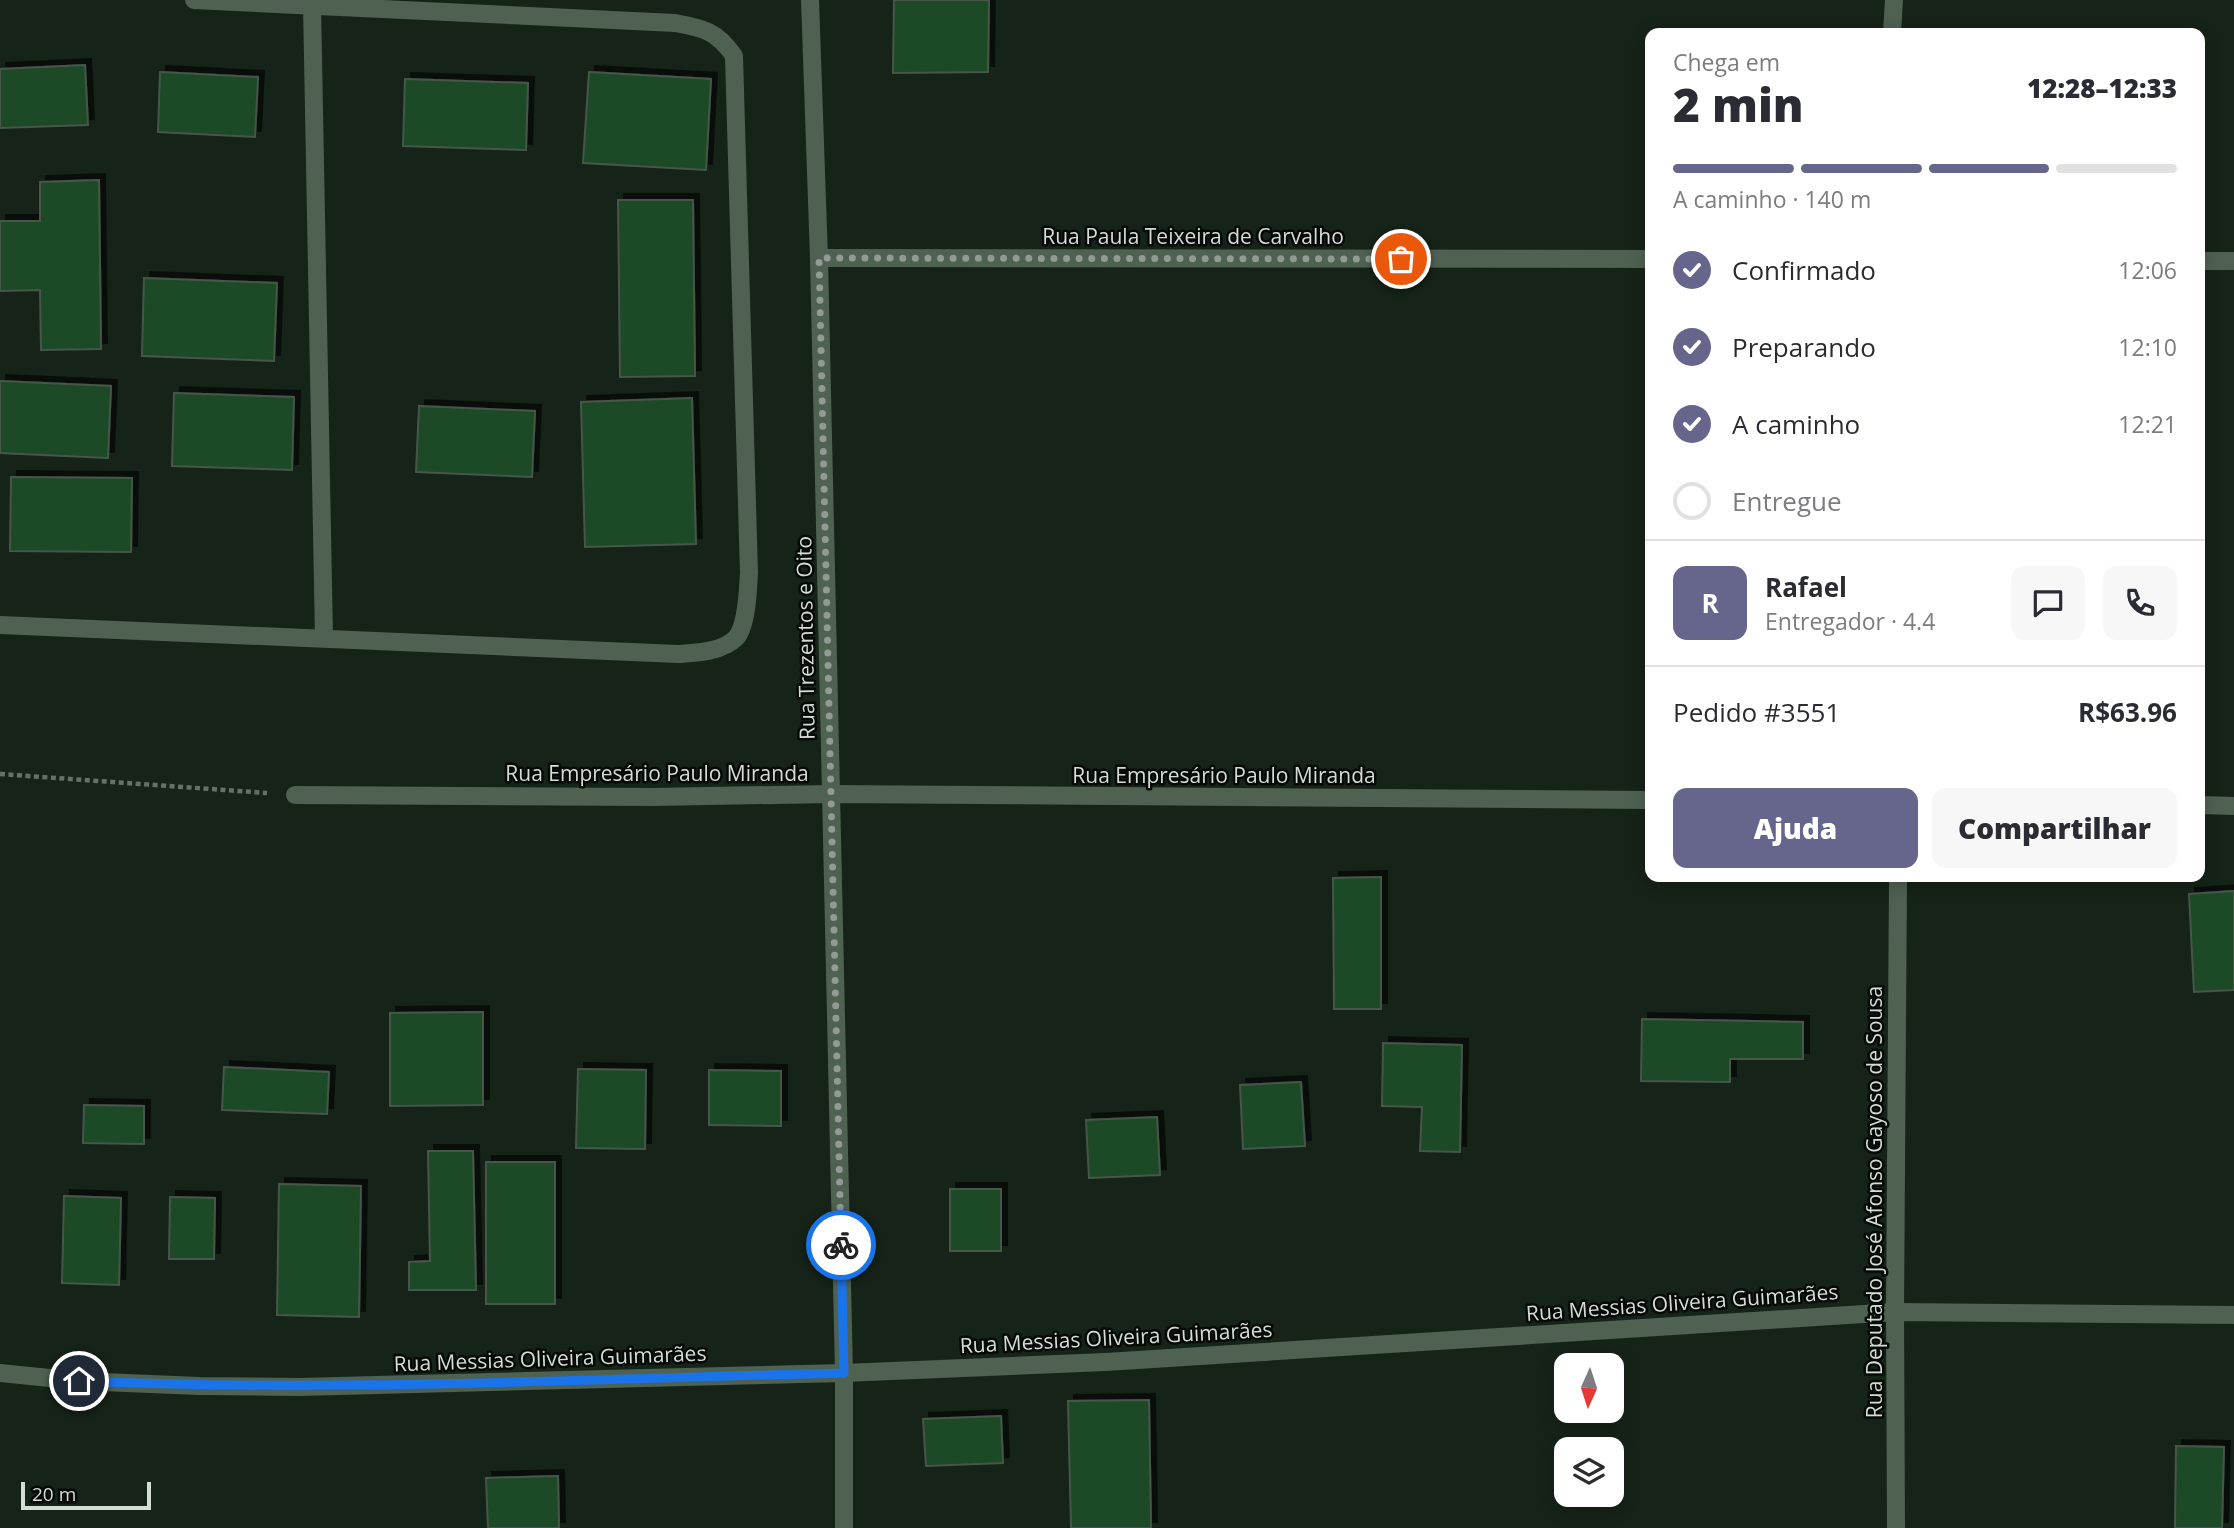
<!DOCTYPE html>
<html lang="pt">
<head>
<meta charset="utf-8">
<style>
  :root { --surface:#fff; --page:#f7f7f7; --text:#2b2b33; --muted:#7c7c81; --line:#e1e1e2; --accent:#66668d }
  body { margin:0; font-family:"Open Sans",sans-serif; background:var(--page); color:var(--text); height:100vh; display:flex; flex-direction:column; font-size:26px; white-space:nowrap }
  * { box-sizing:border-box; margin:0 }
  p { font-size:23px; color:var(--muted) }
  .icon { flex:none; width:38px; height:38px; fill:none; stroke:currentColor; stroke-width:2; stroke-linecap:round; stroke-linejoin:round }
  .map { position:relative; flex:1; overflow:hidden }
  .details { position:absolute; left:1645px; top:28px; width:560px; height:854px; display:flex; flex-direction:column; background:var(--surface); border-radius:14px; box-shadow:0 4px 18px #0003 }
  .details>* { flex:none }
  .needle { width:46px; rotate:183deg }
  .buttons { position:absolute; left:1554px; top:1353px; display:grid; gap:14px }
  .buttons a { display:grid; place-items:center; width:70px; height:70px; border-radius:14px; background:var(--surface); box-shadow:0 4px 18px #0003; font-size:35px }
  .scale { position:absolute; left:21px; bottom:18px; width:130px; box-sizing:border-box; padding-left:7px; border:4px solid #d4dcd5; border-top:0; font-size:19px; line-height:24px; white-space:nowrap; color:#d4dcd5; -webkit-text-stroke:5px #060a06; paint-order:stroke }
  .pin { position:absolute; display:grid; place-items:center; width:60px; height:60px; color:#fff; margin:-30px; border:4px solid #fff; border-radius:50%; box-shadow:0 2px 7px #0007 }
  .courier { position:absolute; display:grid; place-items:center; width:70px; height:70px; margin:-35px; border:5px solid #1a73e8; border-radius:50%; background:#fff; color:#222; box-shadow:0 2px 9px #0007 }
  .summary em { font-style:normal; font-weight:800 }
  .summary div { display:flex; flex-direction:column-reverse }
  .summary { display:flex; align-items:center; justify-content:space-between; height:119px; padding:0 28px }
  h1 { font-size:46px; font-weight:800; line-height:52px }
  .bar { display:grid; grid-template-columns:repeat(4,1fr); gap:10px 7px; align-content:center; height:84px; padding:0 28px }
  .bar i { height:9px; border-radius:5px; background:var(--line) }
  .bar .on { background:var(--accent) }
  .bar p { grid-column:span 4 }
  .line { display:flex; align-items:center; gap:18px; padding:0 28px; border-top:2px solid var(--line) }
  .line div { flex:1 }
  .round { display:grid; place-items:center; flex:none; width:74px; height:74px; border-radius:14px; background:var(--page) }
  ol { padding:0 28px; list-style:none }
  li { display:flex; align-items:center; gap:21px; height:77px }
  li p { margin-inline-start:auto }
  li .icon { padding:7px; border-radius:50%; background:var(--accent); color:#fff; stroke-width:4 }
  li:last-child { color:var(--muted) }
  li i { width:38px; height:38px; border:4px solid var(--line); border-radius:50% }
  .cta { display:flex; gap:14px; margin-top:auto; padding:14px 28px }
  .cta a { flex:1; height:80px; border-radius:14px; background:var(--accent); color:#fff; font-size:28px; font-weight:800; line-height:80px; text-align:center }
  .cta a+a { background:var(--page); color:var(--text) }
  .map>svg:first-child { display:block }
  .building { fill:#1b4827; stroke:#47564a; stroke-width:2; filter:url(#shadow) }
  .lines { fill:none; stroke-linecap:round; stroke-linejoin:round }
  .path { stroke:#657066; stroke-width:4.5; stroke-dasharray:5 3.5; stroke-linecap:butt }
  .minor { stroke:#4f6252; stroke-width:18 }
  .done { stroke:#929b93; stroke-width:7; stroke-dasharray:0 12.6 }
  .route { stroke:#1a73e8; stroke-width:9 }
  .labels { text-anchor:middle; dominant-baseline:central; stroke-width:5; stroke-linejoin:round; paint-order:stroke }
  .street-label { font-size:21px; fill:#d4dcd5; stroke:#060a06 }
</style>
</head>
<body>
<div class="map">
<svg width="2234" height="1528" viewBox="0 0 2234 1528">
  <defs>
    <filter id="shadow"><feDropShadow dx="6" dy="-6" stdDeviation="0" flood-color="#0009"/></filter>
  </defs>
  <rect width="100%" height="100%" fill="#162318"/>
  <!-- building -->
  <g class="building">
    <path d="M894,0h95l-1,72 -95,1z"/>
    <path d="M85,65l3,60 -88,3v-59z"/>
    <path d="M160,72l98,5 -3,60 -97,-5z"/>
    <path d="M589,72l122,7 -5,91 -123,-7z"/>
    <path d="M405,79l123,4 -2,67 -123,-4z"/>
    <path d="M99,180l2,169 -60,1 -1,-60 -40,1v-70h40v-39z"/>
    <path d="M618,200h75l2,176 -75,1z"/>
    <path d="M144,278l133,5 -3,78 -132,-5z"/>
    <path d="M0,381l111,5 -3,72 -108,-5z"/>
    <path d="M174,393l120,4 -2,73 -120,-4z"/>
    <path d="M692,398l4,146 -111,3 -4,-145z"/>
    <path d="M419,406l116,5 -3,66 -116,-5z"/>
    <path d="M11,477l121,1 -1,74 -121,-1z"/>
    <path d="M1381,877v132h-47l-1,-131z"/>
    <path d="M2234,891v99l-40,2 -5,-98z"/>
    <path d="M483,1012v93l-93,1v-93z"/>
    <path d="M1642,1019l161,3v37h-73v23l-89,-1z"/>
    <path d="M1383,1043l79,2 -2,107 -40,-1 2,-44 -40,-1z"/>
    <path d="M224,1067l105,5 -2,42 -105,-4z"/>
    <path d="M578,1069l68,1 -1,79 -69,-1z"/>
    <path d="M709,1070l72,1v55l-72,-1z"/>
    <path d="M1301,1082l4,64 -62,3 -3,-64z"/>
    <path d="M84,1105l60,1v38l-61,-1z"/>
    <path d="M1157,1117l3,58 -71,3 -3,-58z"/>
    <path d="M428,1151h45l3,139h-67v-28l21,-1z"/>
    <rect x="486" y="1162" width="69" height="142"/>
    <path d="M279,1184l82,2 -2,131 -82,-2z"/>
    <rect x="950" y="1189" width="51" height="62"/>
    <path d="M64,1196l57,2 -2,87 -57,-2z"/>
    <path d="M170,1197l45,1 -1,61h-45z"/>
    <path d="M1149,1400l2,128h-80l-3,-127z"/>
    <path d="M1001,1416l2,47 -77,3 -3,-47z"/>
    <path d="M2176,1446l48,1 -2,81h-47z"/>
    <path d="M558,1476l1,52h-71l-2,-50z"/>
  </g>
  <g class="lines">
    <!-- path -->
    <path class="path" d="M0,774l267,19"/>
    <!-- minor -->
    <g class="minor">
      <path d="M810,0l9,258 25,1115v155"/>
      <path d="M312,5l12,633"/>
      <path d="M1892,33l2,-33"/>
      <path d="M819,258l831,1"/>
      <path d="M2200,261h34"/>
      <path d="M0,625l678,29c18,-1 44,-2 58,-16 11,-12 12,-49 13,-65l-15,-517c-17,-25 -31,-28 -59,-33l-481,-23"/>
      <path d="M295,795l357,2 179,-3 819,6"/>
      <path d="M2200,805l34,1"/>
      <path d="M0,1373l79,8 120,5 101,1 115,-3 429,-11 262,-11 789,-50 339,3"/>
      <path d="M1896,1528l-1,-216 3,-435"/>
    </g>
  </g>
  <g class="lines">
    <!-- done -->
    <path class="done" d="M841,1245l-22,-987 582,1"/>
    <!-- route -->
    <path class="route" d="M79,1381c255,11 510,-2 765,-8l-3,-128"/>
  </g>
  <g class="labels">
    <!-- street labels -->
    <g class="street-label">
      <text x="1193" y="236">Rua Paula Teixeira de Carvalho</text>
      <text transform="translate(805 638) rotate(-91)">Rua Trezentos e Oito</text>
      <text x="657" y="773">Rua Empresário Paulo Miranda</text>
      <text x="1224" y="775">Rua Empresário Paulo Miranda</text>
      <text transform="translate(1874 1202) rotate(-90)">Rua Deputado José Afonso Gayoso de Sousa</text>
      <text transform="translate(1682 1302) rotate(-4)">Rua Messias Oliveira Guimarães</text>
      <text transform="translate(1116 1337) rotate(-3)">Rua Messias Oliveira Guimarães</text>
      <text transform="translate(550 1358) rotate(-2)">Rua Messias Oliveira Guimarães</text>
    </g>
  </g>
</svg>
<div class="buttons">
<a><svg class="needle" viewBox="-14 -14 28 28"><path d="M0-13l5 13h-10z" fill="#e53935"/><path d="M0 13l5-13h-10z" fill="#7c7c81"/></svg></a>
<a><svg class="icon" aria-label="layers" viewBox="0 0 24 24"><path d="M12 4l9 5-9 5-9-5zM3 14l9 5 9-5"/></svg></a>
</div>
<div class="scale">20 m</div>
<div class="pin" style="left:1401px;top:259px;background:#ea580c"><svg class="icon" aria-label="bag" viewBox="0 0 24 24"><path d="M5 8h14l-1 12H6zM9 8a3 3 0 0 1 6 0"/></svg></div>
<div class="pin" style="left:79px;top:1381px;background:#1f2937"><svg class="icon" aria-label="home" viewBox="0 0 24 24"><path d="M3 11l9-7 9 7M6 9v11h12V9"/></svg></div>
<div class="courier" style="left:841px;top:1245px"><svg class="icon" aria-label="bike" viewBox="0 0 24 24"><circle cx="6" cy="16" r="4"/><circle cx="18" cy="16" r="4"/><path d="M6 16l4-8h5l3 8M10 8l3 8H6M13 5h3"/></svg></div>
<section class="details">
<div class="summary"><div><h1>2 min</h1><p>Chega em</p></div><em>12:28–12:33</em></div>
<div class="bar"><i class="on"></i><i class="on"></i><i class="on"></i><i></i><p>A caminho · 140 m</p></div>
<ol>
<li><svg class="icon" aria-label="check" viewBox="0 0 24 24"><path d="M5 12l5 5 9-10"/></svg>Confirmado<p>12:06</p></li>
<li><svg class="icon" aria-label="check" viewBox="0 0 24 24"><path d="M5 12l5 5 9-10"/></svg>Preparando<p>12:10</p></li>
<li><svg class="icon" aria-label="check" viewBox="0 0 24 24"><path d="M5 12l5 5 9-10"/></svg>A caminho<p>12:21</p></li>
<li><i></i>Entregue</li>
</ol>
<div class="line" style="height:126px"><b class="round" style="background:var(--accent);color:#fff">R</b><div><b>Rafael</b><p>Entregador · 4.4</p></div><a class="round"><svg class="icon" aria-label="chat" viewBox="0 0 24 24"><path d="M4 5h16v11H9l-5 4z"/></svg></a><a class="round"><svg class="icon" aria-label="phone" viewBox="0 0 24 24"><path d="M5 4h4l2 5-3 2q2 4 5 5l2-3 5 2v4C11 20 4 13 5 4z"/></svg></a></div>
<div class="line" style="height:91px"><div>Pedido #3551</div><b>R$63.96</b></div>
<div class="cta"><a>Ajuda</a><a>Compartilhar</a></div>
</section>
</div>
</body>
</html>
